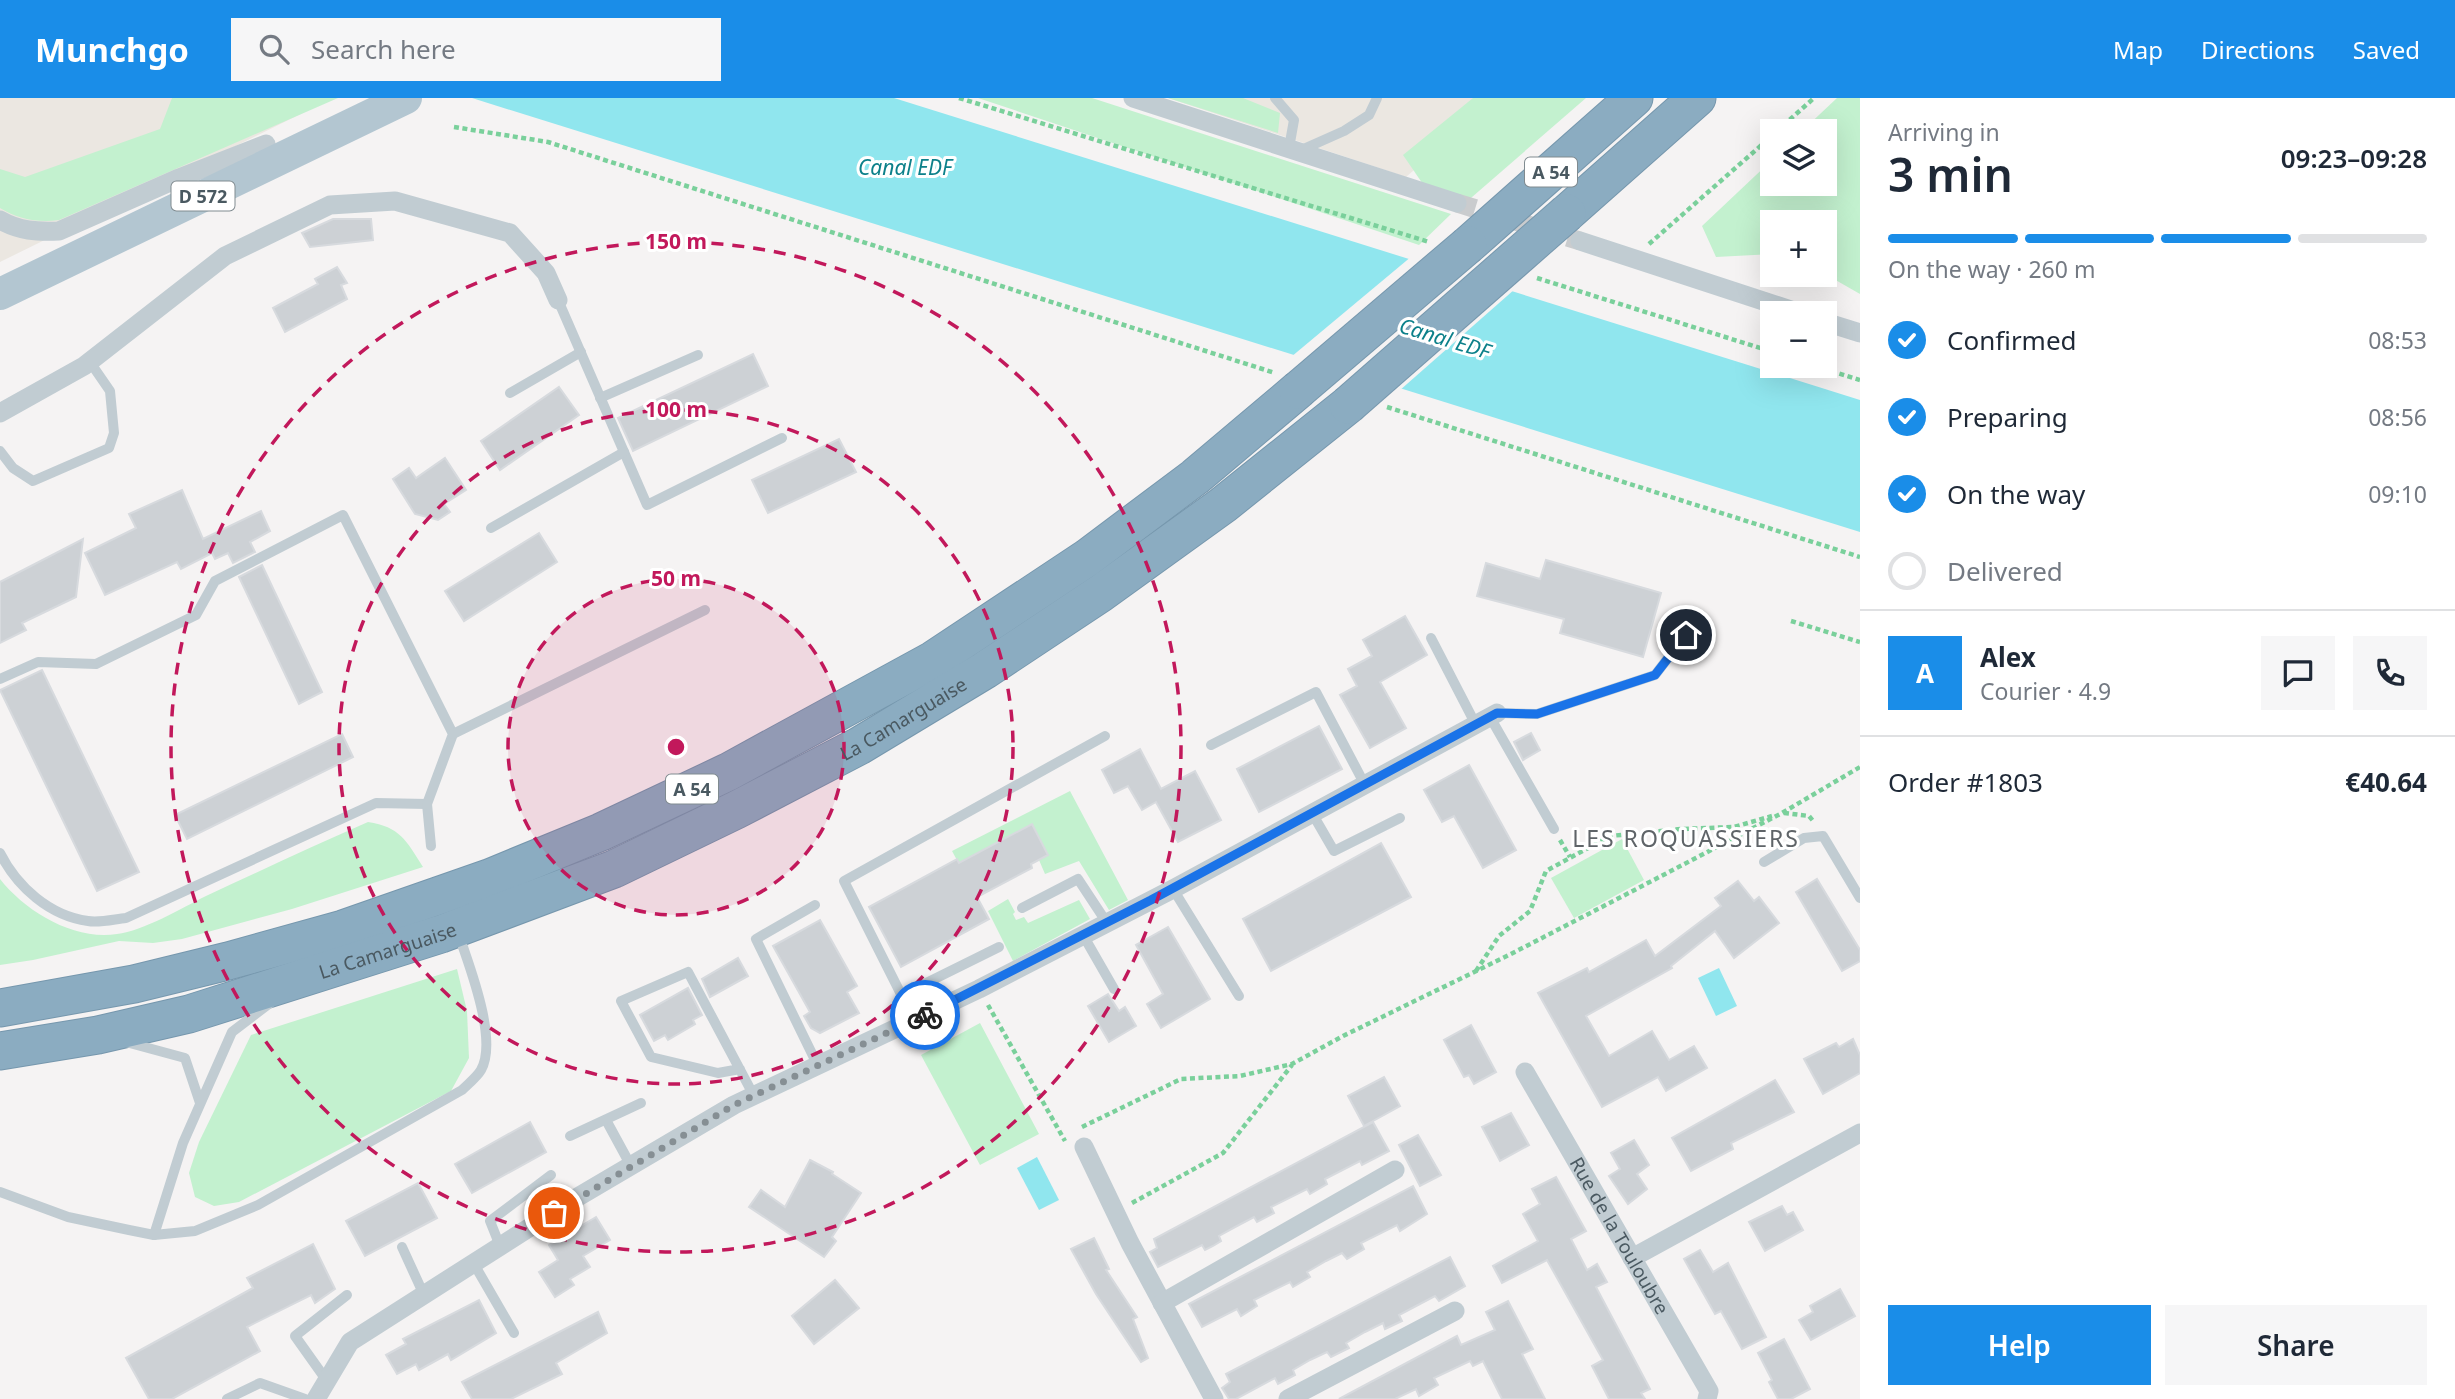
<!DOCTYPE html>
<html lang="en">
<head>
<meta charset="utf-8">
<style>
  :root { --surface:#fff; --page:#f6f6f7; --text:#1f2937; --muted:#747a83; --line:#e0e1e3; --accent:#1a8de8 }
  body { margin:0; font-family:"Noto Sans",sans-serif; background:var(--page); color:var(--text); height:100vh; display:flex; flex-direction:column; font-size:26px; white-space:nowrap }
  * { box-sizing:border-box; margin:0 }
  p { font-size:23px; color:var(--muted) }
  .icon { flex:none; width:38px; height:38px; fill:none; stroke:currentColor; stroke-width:2; stroke-linecap:round; stroke-linejoin:round }
  .map { position:relative; flex:1; overflow:hidden }
  .drawer { display:flex; flex-direction:column; background:var(--surface); width:595px }
  .drawer>* { flex:none }
  .tools { position:absolute; left:1760px; top:21px; display:grid; gap:14px }
  .tools a { display:grid; place-items:center; width:77px; height:77px; border-radius:0px; background:var(--surface); box-shadow:0 7px 28px #0002; font-size:35px }
  .pin { position:absolute; display:grid; place-items:center; width:60px; height:60px; color:#fff; margin:-30px; border:4px solid #fff; border-radius:50%; box-shadow:0 2px 7px #0007 }
  .courier { position:absolute; display:grid; place-items:center; width:70px; height:70px; margin:-35px; border:5px solid #1a73e8; border-radius:50%; background:#fff; color:#222; box-shadow:0 2px 9px #0007 }
  .head em { font-style:normal; font-weight:600 }
  .head div { display:flex; flex-direction:column-reverse }
  .head { display:flex; align-items:center; justify-content:space-between; height:119px; padding:0 28px }
  h1 { font-size:46px; font-weight:600; line-height:52px }
  .bar { display:grid; grid-template-columns:repeat(4,1fr); gap:10px 7px; align-content:center; height:84px; padding:0 28px }
  .bar i { height:9px; border-radius:5px; background:var(--line) }
  .bar .current { background:var(--accent) }
  .bar p { grid-column:span 4 }
  .line { display:flex; align-items:center; gap:18px; padding:0 28px; border-top:2px solid var(--line) }
  .line div { flex:1 }
  .round { display:grid; place-items:center; flex:none; width:74px; height:74px; border-radius:0px; background:var(--page) }
  ol { padding:0 28px; list-style:none }
  li { display:flex; align-items:center; gap:21px; height:77px }
  li p { margin-inline-start:auto }
  li .icon { padding:7px; border-radius:50%; background:var(--accent); color:#fff; stroke-width:4 }
  li:last-child { color:var(--muted) }
  li i { width:38px; height:38px; border:4px solid var(--line); border-radius:50% }
  .button { display:flex; gap:14px; margin-top:auto; padding:14px 28px }
  .button a { flex:1; height:80px; border-radius:0px; background:var(--accent); color:#fff; font-size:28px; font-weight:600; line-height:80px; text-align:center }
  .button a+a { background:var(--page); color:var(--text) }
  header { display:flex; align-items:center; gap:42px; box-sizing:border-box; height:98px; padding:0 35px; background:var(--accent); color:#fff }
  header strong { font-size:33px }
  nav { display:flex; gap:38px; margin-inline-start:auto; font-size:24px }
  .search { width:490px; height:63px; background:var(--page); display:flex; align-items:center; gap:18px; box-sizing:border-box; padding:0 24px; border-radius:0px; color:var(--muted); font-size:26px }
  main { display:flex; flex:1; min-height:0 }
  .map>svg:first-child { display:block }
  .commercial { fill:#ebe7e1 }
  .green { fill:#c3f1cf }
  .water { fill:#90e6ee }
  .pier { fill:#f5f3f3 }
  .building { fill:#cdd1d5; stroke:#d7dade; stroke-width:2 }
  .lines { fill:none; stroke-linecap:round; stroke-linejoin:round }
  .minor-tunnel { stroke:#caccce; stroke-width:19; stroke-dasharray:19 10; stroke-linecap:butt }
  .motorway-casing { stroke:#7697ad; stroke-width:39 }
  .path { stroke:#7ad09b; stroke-width:4.5; stroke-dasharray:5 3.5; stroke-linecap:butt }
  .service { stroke:#c1ccd2; stroke-width:10 }
  .minor { stroke:#c1ccd2; stroke-width:19 }
  .primary { stroke:#b3c6d1; stroke-width:32 }
  .motorway { stroke:#8bacc1; stroke-width:37 }
  .motorway-bridge-casing { stroke:#7697ad; stroke-width:39; stroke-linecap:butt }
  .motorway-bridge { stroke:#8bacc1; stroke-width:37 }
  .done { stroke:#868f94; stroke-width:7; stroke-dasharray:0 12.6 }
  .route { stroke:#1a73e8; stroke-width:9 }
  .ring { fill:none; stroke:#c2185b; stroke-width:3.5; stroke-dasharray:12 9 }
  .labels { text-anchor:middle; dominant-baseline:central; stroke-width:6; stroke-linejoin:round; paint-order:stroke }
  .shield { fill:#fff; stroke:#808b90; stroke-width:2 }
  .shield-label { font-size:18px; font-weight:bold; fill:#4a5961 }
  .street-label { font-size:19px; fill:#4a5961; stroke:#fff }
  .water-label { font-size:21px; font-style:italic; fill:#0c808a; stroke:#fff }
  .quarter-label { font-size:23px; letter-spacing:2px; fill:#5f6468; stroke:#fff }
  .centre { fill:#c2185b; stroke:#fff; stroke-width:3.5 }
  .ring-label { font-size:21px; text-anchor:middle; font-weight:bold; fill:#c2185b; stroke:#fff; stroke-width:6; stroke-linejoin:round; paint-order:stroke }
</style>
</head>
<body>
<header>
<strong>Munchgo</strong>
<div class="search"><svg class="icon" aria-label="search" viewBox="0 0 24 24"><circle cx="10" cy="10" r="6"/><path d="M15 15l6 6"/></svg>Search here</div>
<nav><a>Map</a><a>Directions</a><a>Saved</a></nav>
</header>
<main>
<div class="map">
<svg width="1860" height="1301" viewBox="0 0 1860 1301">
  <rect width="100%" height="100%" fill="#f5f3f3"/>
  <!-- commercial -->
  <g class="commercial">
    <path d="M0,0h333l-333,164z"/>
    <path d="M1168,0h329l-91,79z"/>
  </g>
  <!-- green -->
  <g class="green">
    <path d="M172,0h166l-279,122c-21,3 -41,-1 -59,-12v-39l25,8 135,-48z"/>
    <path d="M978,0h114l359,116 -32,31z"/>
    <path d="M1168,0h75l37,15 -2,20z"/>
    <path d="M1473,0h113l-122,106 -37,-14 -24,-35z"/>
    <path d="M1837,0h23v196l-35,-20v-52h-52v32l-57,3 -14,-31 71,-67v25h52v-53h-23z"/>
    <path d="M1070,693l58,109 -19,10 -30,-49 -34,13 -6,-14 9,-5 -16,-31 -67,51 -13,-24z"/>
    <path d="M368,724c32,5 38,18 55,45l-131,42 -110,30 -29,4 -34,-2 -86,19 -33,5v-86c25,32 74,62 117,55 26,-3 65,-26 89,-38 54,-25 107,-50 162,-74z"/>
    <path d="M1622,741l22,41 -70,38 -23,-40z"/>
    <path d="M1008,801l7,13 -2,2 3,6 8,-3 4,6 51,-23 11,19 -77,42 -25,-50z"/>
    <path d="M457,871l10,42 2,47 -18,33 -212,111 -25,4 -19,-9 -6,-24 10,-31 52,-107z"/>
    <path d="M980,925l59,111 -59,31 -59,-110z"/>
  </g>
  <!-- water -->
  <g class="water">
    <path d="M472,0h422l966,302v132z"/>
    <path d="M1719,870l18,38 -21,10 -18,-38z"/>
    <path d="M1037,1059l22,43 -20,10 -22,-42z"/>
  </g>
  <!-- pier -->
  <path class="pier" d="M1412,158l103,33 -116,102 -108,-34z"/>
  <!-- building -->
  <g class="building">
    <path d="M333,121h38l2,21 -63,7 -8,-14z"/>
    <path d="M337,169l10,16 -6,2 6,14 -62,33 -12,-24 45,-24 -3,-5z"/>
    <path d="M753,256l15,32 -135,65 -15,-33z"/>
    <path d="M559,289l20,28 -79,55 -19,-29z"/>
    <path d="M839,341l17,33 -88,41 -16,-33z"/>
    <path d="M445,360l21,32 -22,14 6,8 -12,8 -23,-6 -22,-35 16,-11 7,10z"/>
    <path d="M182,392l21,49 58,-28 9,20 -20,11 5,10 -22,11 -5,-10 -13,6 -3,-6 -31,16 -4,-7 -72,33 -20,-42 51,-25 -7,-14z"/>
    <path d="M539,435l18,29 -93,59 -19,-30z"/>
    <path d="M83,441l-7,58 -54,26 4,7 -26,13v-61z"/>
    <path d="M1546,462l115,33 -18,64 -83,-24 4,-14 -87,-23 9,-33 54,16z"/>
    <path d="M262,467l60,127 -23,12 -60,-127z"/>
    <path d="M1405,518l22,39 -47,27 26,46 -36,20 -30,-53 17,-9 -9,-17 24,-13 -9,-16z"/>
    <path d="M42,572l97,202 -42,19 -97,-201z"/>
    <path d="M1319,628l23,43 -83,43 -22,-43z"/>
    <path d="M1531,635l9,17 -17,10 -9,-18z"/>
    <path d="M342,636l11,23 -166,82 -12,-24z"/>
    <path d="M1140,651l21,40 34,-18 26,49 -43,22 -22,-40 -14,8 -14,-24 -14,7 -12,-23z"/>
    <path d="M1469,667l47,85 -33,18 -29,-52 -12,6 -18,-32z"/>
    <path d="M1032,726l16,31 -17,9 1,4 -55,29 12,22 -88,48 -32,-60 88,-48 2,4z"/>
    <path d="M1381,745l30,54 -140,74 -28,-52z"/>
    <path d="M1817,781l43,71v11l-18,10 -46,-79z"/>
    <path d="M1738,783l16,20 5,-4 20,26 -45,35 -19,-27 -44,35 1,2 -86,48 23,40 43,-25 17,29 25,-14 13,22 -41,23 -8,-14 -56,30 -64,-114 49,-25 2,4 57,-32 9,16 66,-50 -6,-8z"/>
    <path d="M820,822l37,66 -10,6 12,21 -39,20 -9,-5 -7,-12 6,-4 -37,-66z"/>
    <path d="M1168,829l42,72 -49,29 -14,-24 16,-10 -27,-49z"/>
    <path d="M738,860l10,18 -38,21 -8,-18z"/>
    <path d="M688,890l14,27 -9,5 2,4 -27,16 -3,-5 -11,6 -14,-26z"/>
    <path d="M1108,896l11,17 6,-4 11,19 -27,16 -21,-36z"/>
    <path d="M1471,927l25,47 -22,12 -5,-9 -5,2 -20,-37z"/>
    <path d="M1853,941l7,16v18l-37,21 -19,-35 32,-16 3,4z"/>
    <path d="M1384,979l16,29 -36,20 -16,-30z"/>
    <path d="M1775,982l19,32 -63,31 2,6 -42,22 -19,-33z"/>
    <path d="M1511,1015l18,32 -29,16 -18,-34z"/>
    <path d="M530,1024l16,30 -74,41 -17,-29z"/>
    <path d="M1373,1024l16,29 -27,14 -2,-4 -35,18 2,5 -17,10 -3,-5 -36,18 3,6 -17,9 -3,-5 -17,9 -18,10 2,5 -8,5 -8,4 -3,-5 -44,22 -8,-15 7,-4 -3,-9z"/>
    <path d="M1418,1037l23,40 -21,11 -21,-41z"/>
    <path d="M1634,1042l15,25 -12,9 10,15 -19,15 -19,-28 11,-7 -9,-16z"/>
    <path d="M810,1062l23,12 -1,2 29,19 -29,44 4,4 -12,16 -75,-50 12,-17 24,17z"/>
    <path d="M1556,1079l30,54 -15,8 16,31 10,-6 10,18 -11,5 54,102 -9,4 4,6h-36l-17,-33 11,-6 -56,-100 -45,23 -9,-17 45,-25 -15,-27 17,-10 -8,-15z"/>
    <path d="M418,1085l19,35 -72,38 -19,-35z"/>
    <path d="M1413,1088l14,28 -27,17 -3,-6 -36,18 3,6 -17,10 -5,-6 -16,8 -19,11 3,5 -17,10 -3,-5 -36,18 3,6 -16,10 -4,-7 -35,18 -13,-23z"/>
    <path d="M1782,1108l5,9 6,-3 10,18 -38,21 -16,-29z"/>
    <path d="M596,1119l14,23 -27,16 7,11 -20,12 4,6 -19,12 -16,-25 19,-12 -9,-15z"/>
    <path d="M1094,1140l15,31 -3,1 31,47 -4,2 15,39 -7,4 -45,-68 -25,-45z"/>
    <path d="M313,1146l22,45 -20,14 -4,-8 -64,32 13,24 -88,48h-23l-23,-41 127,-70 -6,-10z"/>
    <path d="M1700,1152l13,22 15,-9 38,74 -24,12 -21,-38 -6,3 -31,-55z"/>
    <path d="M1450,1159l15,29 -26,15 -4,-5 -17,9 -19,10 3,6 -17,8 -2,-6 -18,9 -19,11 3,5 -18,9 -4,-5 -17,8 -17,10 2,5 -17,9 -3,-6 -39,21h-7l-7,-11 8,-6 -4,-8z"/>
    <path d="M835,1182l24,28 -45,36 -22,-28z"/>
    <path d="M1840,1191l15,27 -44,24 -12,-20 14,-8 -3,-6z"/>
    <path d="M479,1202l17,33 -45,27 -3,-6 -29,16 -3,-6 -19,10 -11,-19 20,-11 -3,-5z"/>
    <path d="M1508,1203l25,48 -11,5 23,45h-43l-19,-38 -10,5 -3,-5 -36,17 4,7 -19,11 -3,-7 -21,10h-56l118,-63 4,9 34,-15 -9,-18z"/>
    <path d="M598,1214l9,21 -51,30 6,11 -51,25h-39l-10,-17z"/>
    <path d="M1784,1241l26,50 -19,10h-13l-9,-17 3,-2 -14,-27z"/>
  </g>
  <g class="lines">
    <!-- minor-tunnel -->
    <path class="minor-tunnel" d="M1457,105l123,38"/>
    <!-- motorway casing -->
    <g class="motorway-casing">
      <g id="motorway">
        <path d="M1567,115l130,-115"/>
        <path d="M1468,147l166,-147"/>
        <path d="M0,910l134,-24 94,-23 115,-32 146,-51 112,-46 127,-60 205,-112 154,-102 108,-81 103,-87"/>
        <path id="s2" d="M0,953l98,-16 91,-21 252,-80 173,-65 122,-59 123,-64 126,-76 116,-77 122,-88 125,-100"/>
      </g>
    </g>
    <!-- path -->
    <g class="path">
      <path d="M959,0l470,144"/>
      <path d="M454,29l94,15 727,231"/>
      <path d="M1777,33l37,-33"/>
      <path d="M1649,146l124,-109"/>
      <path d="M1537,180l236,74"/>
      <path d="M1815,268l45,14"/>
      <path d="M1387,309l473,150"/>
      <path d="M1791,523l69,21"/>
      <path d="M1784,715l25,3 5,6"/>
      <path d="M1560,742l10,17"/>
      <path d="M1476,873l23,-35 31,-25 16,-40 64,-35 71,-7 53,-2 38,-11"/>
      <path d="M988,907l77,136"/>
      <path d="M1082,1029l99,-48 59,-3 52,-12 51,-28 166,-81 114,-59 159,-83 78,-46"/>
      <path d="M1132,1105l91,-50 69,-88"/>
    </g>
    <!-- service -->
    <g class="service">
      <path d="M1275,0l19,22 -5,28"/>
      <path d="M1299,53l45,-20 25,-16 8,-17"/>
      <path d="M558,202l89,205 135,-67"/>
      <path d="M510,295l71,-41"/>
      <path d="M600,300l98,-43"/>
      <path d="M0,353l13,17 20,13 76,-33 5,-15 -4,-42 -20,-29"/>
      <path d="M491,430l133,-76"/>
      <path d="M1431,540l45,87"/>
      <path d="M0,581l38,-17 58,2 100,-49 19,-34 128,-66 110,219 -26,70 -51,-1 -250,115c-11,1 -26,5 -38,3 -38,-5 -71,-34 -88,-68"/>
      <path d="M1497,615l40,1 118,-39 46,-60"/>
      <path d="M1490,619l64,112"/>
      <path d="M453,636l252,-124"/>
      <path d="M1211,647l105,-53 49,93"/>
      <path d="M427,706l4,42"/>
      <path d="M1312,715l22,38 66,-33"/>
      <path d="M1764,764l40,-24 19,-2 37,62"/>
      <path d="M1173,791l66,107"/>
      <path d="M815,807l-59,34 62,127"/>
      <path d="M1022,810l56,-29 29,44"/>
      <path d="M1083,837l31,54"/>
      <path d="M902,897l97,-48"/>
      <path d="M914,922l-70,-139 261,-145"/>
      <path d="M126,944l59,16 15,45"/>
      <path d="M740,971l-22,4 -67,-16 -30,-56 67,-29 66,124"/>
      <path d="M606,1022l25,46"/>
      <path d="M570,1038l71,-33"/>
      <path d="M0,1094l68,25 61,13 25,5 41,-4 63,-26 204,-115c6,-6 15,-13 19,-20 16,-28 -8,-94 -18,-123"/>
      <path d="M154,1137l29,-92 49,-111 38,-29"/>
      <path d="M500,1148l-10,-25 61,-46"/>
      <path d="M402,1149l22,48"/>
      <path d="M474,1166l40,69"/>
      <path d="M327,1283l-32,-45 52,-41"/>
      <path d="M227,1301l33,-16 45,16"/>
    </g>
    <!-- minor -->
    <g class="minor">
      <path d="M1133,0l324,105"/>
      <path d="M0,122c19,11 37,12 59,11l120,-53 87,-34"/>
      <path d="M1580,143l220,72"/>
      <path d="M1825,224l35,11"/>
      <path d="M0,315l84,-47 141,-110 105,-51 65,-4 115,32 36,40 12,27"/>
      <path id="s1" d="M1525,974l184,319 -2,8"/>
      <path d="M1084,1049l46,96 84,156"/>
      <path d="M1632,1160l228,-125"/>
      <path d="M1162,1205l233,-133"/>
      <path d="M316,1301l34,-57 221,-141 163,-96 245,-116 194,-100 324,-176"/>
      <path d="M1288,1301l167,-88"/>
    </g>
    <!-- primary -->
    <path class="primary" d="M0,196l406,-196"/>
    <!-- motorway -->
    <use href="#motorway" class="motorway"/>
    <!-- motorway-bridge casing -->
    <g class="motorway-bridge-casing">
      <g id="motorway-bridge">
        <path d="M1298,292l170,-145"/>
        <path d="M1348,307l219,-192"/>
      </g>
    </g>
    <!-- motorway-bridge -->
    <use href="#motorway-bridge" class="motorway-bridge"/>
  </g>
  <g class="lines">
    <!-- done -->
    <path class="done" d="M554,1115l180,-108 191,-90"/>
    <!-- route -->
    <path class="route" d="M925,917l226,-115 346,-187 40,1 118,-39 31,-40"/>
  </g>
  <!-- distance rings -->
  <circle cx="676" cy="649" r="168" fill="#c2185b" fill-opacity=".12"/>
  <g class="ring">
    <circle cx="676" cy="649" r="168"/>
    <circle cx="676" cy="649" r="337"/>
    <circle cx="676" cy="649" r="505"/>
  </g>
  <g class="labels">
    <!-- shield labels -->
    <g class="shield">
      <rect x="1525" y="59.5" width="52" height="29" rx="5"/>
      <rect x="171.5" y="83.5" width="63" height="29" rx="5"/>
      <rect x="666" y="676.5" width="52" height="29" rx="5"/>
    </g>
    <g class="shield-label">
      <text x="1551" y="74">A 54</text>
      <text x="203" y="98">D 572</text>
      <text x="692" y="691">A 54</text>
    </g>
    <!-- street labels -->
    <g class="street-label">
      <text stroke="none"><textPath href="#s2" startOffset="968">La Camarguaise</textPath></text>
      <text stroke="none"><textPath href="#s2" startOffset="401">La Camarguaise</textPath></text>
      <text stroke="none"><textPath href="#s1" startOffset="189">Rue de la Touloubre</textPath></text>
    </g>
    <!-- water labels -->
    <g class="water-label">
      <text x="905" y="69">Canal EDF</text>
      <text transform="translate(1445 240) rotate(17)">Canal EDF</text>
    </g>
    <!-- quarter labels -->
    <g class="quarter-label">
      <text x="1686" y="740">LES ROQUASSIERS</text>
    </g>
  </g>
  <circle cx="676" cy="649" r="10" class="centre"/>
  <g class="ring-label">
    <text x="676" y="151">150 m</text>
    <text x="676" y="319">100 m</text>
    <text x="676" y="488">50 m</text>
  </g>
</svg>
<div class="tools">
<a><svg class="icon" aria-label="layers" viewBox="0 0 24 24"><path d="M12 4l9 5-9 5-9-5zM3 14l9 5 9-5"/></svg></a>
<a>+</a>
<a>−</a>
</div>
<div class="pin" style="left:554px;top:1115px;background:#ea580c"><svg class="icon" aria-label="bag" viewBox="0 0 24 24"><path d="M5 8h14l-1 12H6zM9 8a3 3 0 0 1 6 0"/></svg></div>
<div class="pin" style="left:1686px;top:537px;background:#1f2937"><svg class="icon" aria-label="home" viewBox="0 0 24 24"><path d="M3 11l9-7 9 7M6 9v11h12V9"/></svg></div>
<div class="courier" style="left:925px;top:917px"><svg class="icon" aria-label="bike" viewBox="0 0 24 24"><circle cx="6" cy="16" r="4"/><circle cx="18" cy="16" r="4"/><path d="M6 16l4-8h5l3 8M10 8l3 8H6M13 5h3"/></svg></div>
</div>
<section class="drawer">
<div class="head"><div><h1>3 min</h1><p>Arriving in</p></div><em>09:23–09:28</em></div>
<div class="bar"><i class="current"></i><i class="current"></i><i class="current"></i><i></i><p>On the way · 260 m</p></div>
<ol>
<li><svg class="icon" aria-label="check" viewBox="0 0 24 24"><path d="M5 12l5 5 9-10"/></svg>Confirmed<p>08:53</p></li>
<li><svg class="icon" aria-label="check" viewBox="0 0 24 24"><path d="M5 12l5 5 9-10"/></svg>Preparing<p>08:56</p></li>
<li><svg class="icon" aria-label="check" viewBox="0 0 24 24"><path d="M5 12l5 5 9-10"/></svg>On the way<p>09:10</p></li>
<li><i></i>Delivered</li>
</ol>
<div class="line" style="height:126px"><b class="round" style="background:var(--accent);color:#fff">A</b><div><b>Alex</b><p>Courier · 4.9</p></div><a class="round"><svg class="icon" aria-label="chat" viewBox="0 0 24 24"><path d="M4 5h16v11H9l-5 4z"/></svg></a><a class="round"><svg class="icon" aria-label="phone" viewBox="0 0 24 24"><path d="M5 4h4l2 5-3 2q2 4 5 5l2-3 5 2v4C11 20 4 13 5 4z"/></svg></a></div>
<div class="line" style="height:91px"><div>Order #1803</div><b>€40.64</b></div>
<div class="button"><a>Help</a><a>Share</a></div>
</section>
</main>
</body>
</html>
